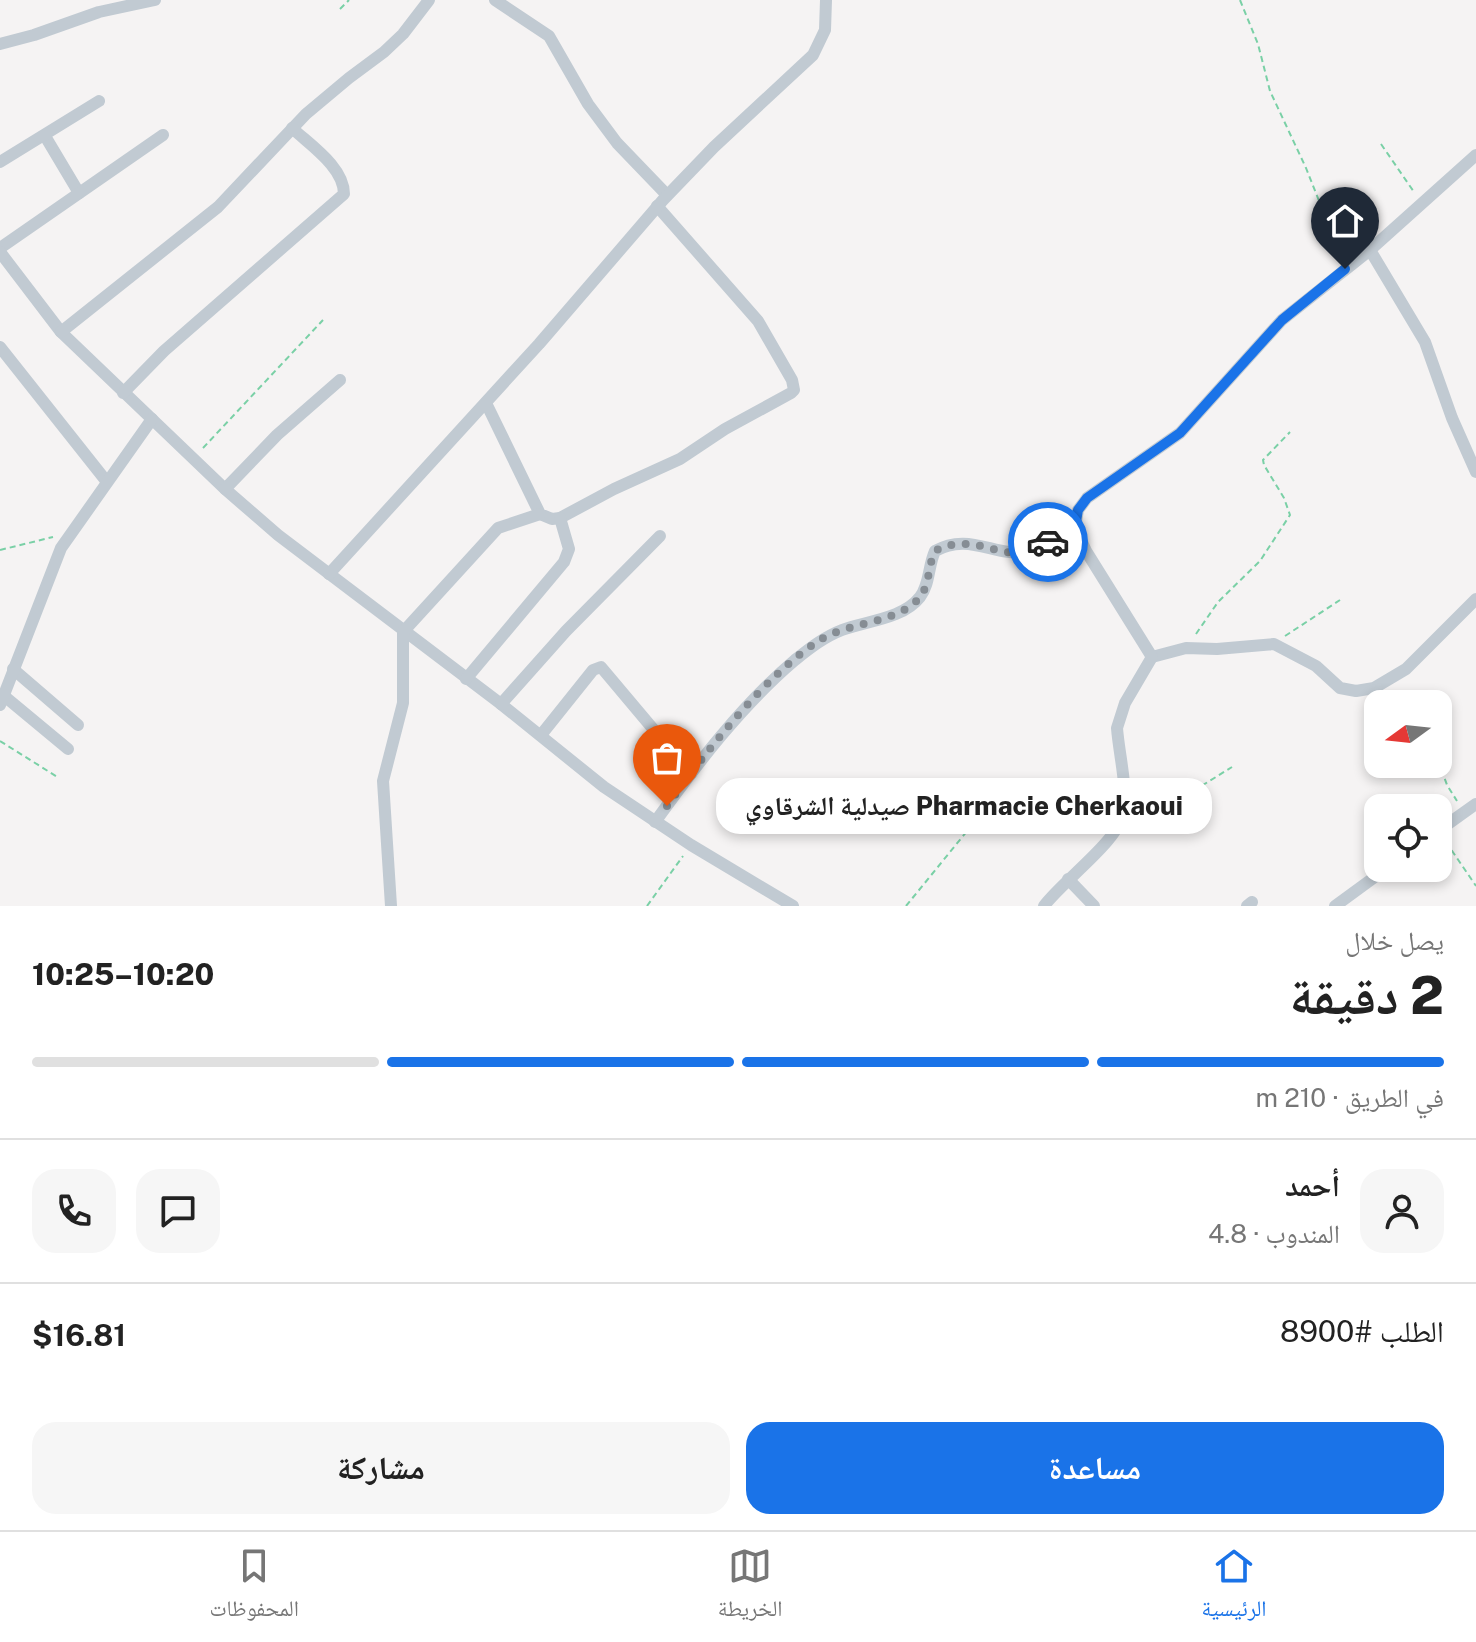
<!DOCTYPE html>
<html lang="ar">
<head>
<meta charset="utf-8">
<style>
  :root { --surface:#fff; --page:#f6f6f6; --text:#222; --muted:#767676; --line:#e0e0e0; --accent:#1a73e8 }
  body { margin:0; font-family:"Public Sans","Noto Naskh Arabic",sans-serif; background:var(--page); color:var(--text); direction:rtl; height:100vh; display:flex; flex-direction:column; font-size:30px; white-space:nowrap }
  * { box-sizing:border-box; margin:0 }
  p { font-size:26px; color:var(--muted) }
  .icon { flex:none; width:44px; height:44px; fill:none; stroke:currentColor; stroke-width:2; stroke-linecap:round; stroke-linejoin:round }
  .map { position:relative; height:906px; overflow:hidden; direction:ltr }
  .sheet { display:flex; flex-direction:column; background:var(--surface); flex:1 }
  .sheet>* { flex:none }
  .needle { width:52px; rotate:255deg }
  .fabs { position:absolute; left:1364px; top:690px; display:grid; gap:16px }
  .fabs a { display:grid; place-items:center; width:88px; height:88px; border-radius:16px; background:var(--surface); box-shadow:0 4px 12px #0003; font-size:40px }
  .pin { position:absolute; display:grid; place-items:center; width:68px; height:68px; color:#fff; margin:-82px -34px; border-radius:50% 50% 50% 0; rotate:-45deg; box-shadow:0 0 8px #0007 }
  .pin .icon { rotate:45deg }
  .courier { position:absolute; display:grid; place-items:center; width:80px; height:80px; margin:-40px; border:6px solid #1a73e8; border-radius:50%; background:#fff; color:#222; box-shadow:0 2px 10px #0007 }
  .bubble { position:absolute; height:56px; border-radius:24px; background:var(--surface); box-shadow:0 4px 12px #0003; font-size:26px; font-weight:800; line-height:56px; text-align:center; direction:rtl }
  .head em { font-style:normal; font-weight:800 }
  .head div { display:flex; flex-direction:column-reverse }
  .head { display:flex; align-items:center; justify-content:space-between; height:136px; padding:0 32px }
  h1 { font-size:52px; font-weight:800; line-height:60px }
  .bar { display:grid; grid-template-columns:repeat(4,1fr); gap:12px 8px; align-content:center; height:96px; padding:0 32px }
  .bar i { height:10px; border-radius:6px; background:var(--line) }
  .bar .selected { background:var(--accent) }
  .bar p { grid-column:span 4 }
  .line { display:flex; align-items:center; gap:20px; padding:0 32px; border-top:2px solid var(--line) }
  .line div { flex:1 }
  .round { display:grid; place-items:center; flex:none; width:84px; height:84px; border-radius:24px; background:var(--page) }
  .primary-button { display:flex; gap:16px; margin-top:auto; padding:16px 32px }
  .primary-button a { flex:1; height:92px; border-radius:24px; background:var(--accent); color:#fff; font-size:32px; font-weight:800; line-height:92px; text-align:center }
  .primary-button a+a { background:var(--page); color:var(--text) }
  .menu { display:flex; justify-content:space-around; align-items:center; height:112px; border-top:2px solid var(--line); background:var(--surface); font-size:22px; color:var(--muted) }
  .menu a { display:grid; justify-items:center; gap:4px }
  .menu .selected { color:var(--accent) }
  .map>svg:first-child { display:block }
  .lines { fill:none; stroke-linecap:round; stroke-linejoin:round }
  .path { stroke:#7ad0a6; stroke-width:2; stroke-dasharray:6 4; stroke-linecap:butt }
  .minor { stroke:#c1cad2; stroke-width:12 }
  .done { stroke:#868d94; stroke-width:8; stroke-dasharray:0 14.4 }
  .route { stroke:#1a73e8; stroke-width:10 }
</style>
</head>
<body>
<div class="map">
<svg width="1476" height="906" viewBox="0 0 1476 906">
  <rect width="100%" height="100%" fill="#f5f3f3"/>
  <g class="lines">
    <!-- path -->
    <g class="path">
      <path d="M1240,0l18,44 12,47 36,77 19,48 11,12 23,15"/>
      <path d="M340,9l9,-9"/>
      <path d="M1381,144l33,48"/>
      <path d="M203,448l120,-128"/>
      <path d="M0,550l53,-13"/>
      <path d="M1196,634l22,-32 42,-41 30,-46 -6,-17 -20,-33 -1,-5 27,-28"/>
      <path d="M1285,636l55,-36"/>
      <path d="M0,741l59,37"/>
      <path d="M1367,758l11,-5"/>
      <path d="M1438,760l9,25 10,16"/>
      <path d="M1133,826l12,-5 87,-54"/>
      <path d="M1446,842l30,44"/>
      <path d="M647,906l36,-50"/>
      <path d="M906,906l97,-119"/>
    </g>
    <!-- minor -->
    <g class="minor">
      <path d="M495,0l54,36 39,68 29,39 50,52"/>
      <path d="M0,44l34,-9 65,-23 56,-12"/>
      <path d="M45,136l34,57"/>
      <path d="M0,162l99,-61"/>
      <path d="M0,248l163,-113"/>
      <path d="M1370,250l106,-95"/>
      <path d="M0,252l61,80 164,157 53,46 223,169 103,83 87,58 102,61"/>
      <path d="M61,332l157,-125 88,-93 43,-36 35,-26 19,-18 26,-34"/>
      <path d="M0,347l107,135"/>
      <path d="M123,393l41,-42 180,-157c0,-27 -34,-49 -52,-66"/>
      <path d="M486,403l54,111 12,5 8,-1 54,-29 66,-30 45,-30 66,-36 3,-3 -2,-10 -34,-59 -101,-115"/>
      <path d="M225,489l52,-54 63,-55"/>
      <path d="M329,574l210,-230 124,-144 51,-53 99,-92 12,-25 1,-30"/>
      <path d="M1152,657l34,-9 31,1 57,-5 42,22 24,22 16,3 18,-3 32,-19 70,-70"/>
      <path d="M13,669l65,56"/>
      <path d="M466,679l98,-117 5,-13 -9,-31"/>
      <path d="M3,695l65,54"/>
      <path d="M501,704l65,-73 94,-95"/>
      <path d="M0,705l61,-157 91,-129"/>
      <path d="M541,735l52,-65 8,-3 90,107"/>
      <path d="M655,822c42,-58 86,-116 140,-162 15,-12 29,-23 47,-30 24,-9 61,-11 78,-33 10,-13 8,-31 15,-46 35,-20 62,8 94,0 16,-3 32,-16 46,-24"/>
      <path d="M1438,831l38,-27"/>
      <path d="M1068,879l26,27"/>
      <path d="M391,906l-8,-125 20,-78v-71l95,-104 42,-14"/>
      <path d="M1044,906c19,-26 77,-66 80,-96 3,-26 -5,-56 -7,-82l8,-25 27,-46 -66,-106 -11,-24 3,-17 9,-12 93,-65 102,-113 88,-70 55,92 27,76 24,54"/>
      <path d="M1247,906l5,-4"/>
      <path d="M1335,906l52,-38"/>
    </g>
  </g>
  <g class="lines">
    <!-- done -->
    <path class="done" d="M667,806c38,-53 99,-132 153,-166 28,-18 80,-17 100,-43 10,-13 8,-32 15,-46 37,-20 63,9 95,0 6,-1 13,-6 18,-9"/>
    <!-- route -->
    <path class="route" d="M1048,542l27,-15 3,-17 9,-12 93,-65 102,-113 63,-51"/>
  </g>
</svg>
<div class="fabs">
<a><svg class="needle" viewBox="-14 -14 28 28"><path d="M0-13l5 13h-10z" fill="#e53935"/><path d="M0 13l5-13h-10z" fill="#767676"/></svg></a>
<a><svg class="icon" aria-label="locate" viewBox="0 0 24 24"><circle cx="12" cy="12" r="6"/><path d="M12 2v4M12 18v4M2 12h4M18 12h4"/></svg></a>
</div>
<div class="pin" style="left:667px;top:806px;background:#ea580c"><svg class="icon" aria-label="bag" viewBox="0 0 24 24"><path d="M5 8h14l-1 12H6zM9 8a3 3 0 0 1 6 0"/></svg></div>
<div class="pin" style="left:1345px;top:269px;background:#1f2937"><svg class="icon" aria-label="home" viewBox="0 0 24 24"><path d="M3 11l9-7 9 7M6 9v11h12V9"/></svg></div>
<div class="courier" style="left:1048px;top:542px"><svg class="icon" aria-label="car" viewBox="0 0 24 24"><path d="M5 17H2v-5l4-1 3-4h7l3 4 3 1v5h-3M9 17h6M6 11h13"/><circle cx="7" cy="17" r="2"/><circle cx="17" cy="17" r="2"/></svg></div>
<div class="bubble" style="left:716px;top:778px;width:496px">Pharmacie Cherkaoui صيدلية الشرقاوي</div>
</div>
<section class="sheet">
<div class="head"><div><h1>2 دقيقة</h1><p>يصل خلال</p></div><em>10:20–10:25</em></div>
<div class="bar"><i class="selected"></i><i class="selected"></i><i class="selected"></i><i></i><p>في الطريق · 210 m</p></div>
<div class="line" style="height:144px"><a class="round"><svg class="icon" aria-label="person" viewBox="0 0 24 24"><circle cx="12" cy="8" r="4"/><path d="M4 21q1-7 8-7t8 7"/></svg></a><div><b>أحمد</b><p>المندوب · 4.8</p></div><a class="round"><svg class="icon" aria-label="chat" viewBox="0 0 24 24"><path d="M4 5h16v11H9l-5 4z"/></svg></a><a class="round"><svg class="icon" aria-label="phone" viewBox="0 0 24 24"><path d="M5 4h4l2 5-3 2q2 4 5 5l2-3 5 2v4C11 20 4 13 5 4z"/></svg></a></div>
<div class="line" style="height:104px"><div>الطلب #8900</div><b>$16.81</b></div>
<div class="primary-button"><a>مساعدة</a><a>مشاركة</a></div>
</section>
<nav class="menu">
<a class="selected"><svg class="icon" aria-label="home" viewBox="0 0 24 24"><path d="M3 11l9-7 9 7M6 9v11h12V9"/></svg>الرئيسية</a>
<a><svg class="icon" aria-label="map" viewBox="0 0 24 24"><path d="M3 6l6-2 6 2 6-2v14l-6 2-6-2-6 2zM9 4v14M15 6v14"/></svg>الخريطة</a>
<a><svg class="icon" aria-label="saved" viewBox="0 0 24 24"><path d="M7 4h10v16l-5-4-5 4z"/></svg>المحفوظات</a>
</nav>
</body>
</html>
